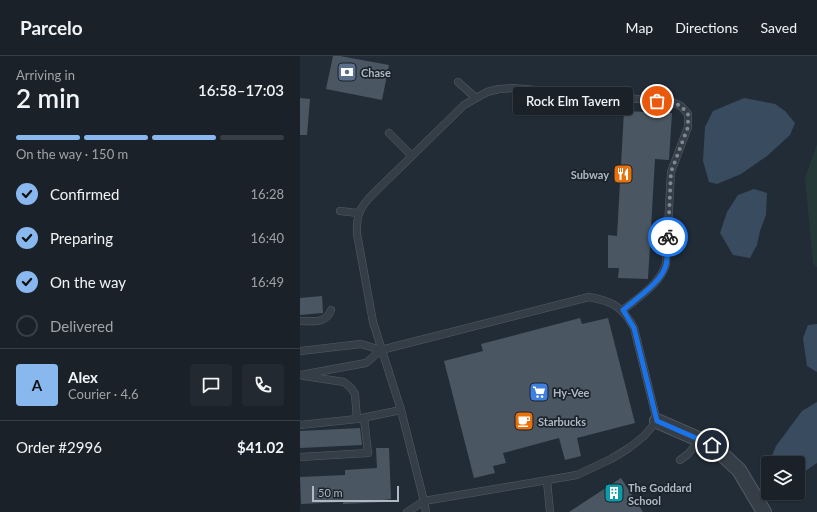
<!DOCTYPE html>
<html lang="en">
<head>
<meta charset="utf-8">
<style>
  :root { --surface:#1a2128; --page:#232930; --text:#f1f3f6; --muted:#9fa3a8; --line:#383e45; --accent:#89b8ef }
  body { margin:0; font-family:Lato,sans-serif; background:var(--page); color:var(--text); height:100vh; display:flex; flex-direction:column; font-size:15px; white-space:nowrap }
  * { box-sizing:border-box; margin:0 }
  p { font-size:13px; color:var(--muted) }
  .icon { flex:none; width:22px; height:22px; fill:none; stroke:currentColor; stroke-width:2; stroke-linecap:round; stroke-linejoin:round }
  .map { position:relative; flex:1; overflow:hidden }
  .sheet { display:flex; flex-direction:column; background:var(--surface); width:300px }
  .sheet>* { flex:none }
  .controls { position:absolute; left:461px; top:400px; display:grid; gap:8px }
  .controls a { display:grid; place-items:center; width:44px; height:44px; border-radius:4px; background:var(--surface); box-shadow:0 1px 3px #0004,0 0 0 1px var(--line); font-size:20px }
  .scale { position:absolute; left:12px; bottom:10px; width:87px; box-sizing:border-box; padding-left:4px; border:2px solid #b0b9c3; border-top:0; font-size:11px; line-height:14px; white-space:nowrap; color:#b0b9c3; -webkit-text-stroke:3px #1b232c; paint-order:stroke }
  .pin { position:absolute; display:grid; place-items:center; width:34px; height:34px; color:#fff; margin:-17px; border:2px solid #fff; border-radius:50%; box-shadow:0 1px 4px #0007 }
  .courier { position:absolute; display:grid; place-items:center; width:40px; height:40px; margin:-20px; border:3px solid #1a73e8; border-radius:50%; background:#fff; color:#222; box-shadow:0 1px 5px #0007 }
  .bubble { position:absolute; height:28px; border-radius:4px; background:var(--surface); box-shadow:0 1px 3px #0004,0 0 0 1px var(--line); font-size:13px; font-weight:600; line-height:28px; text-align:center }
  .headline em { font-style:normal; font-weight:600 }
  .headline div { display:flex; flex-direction:column-reverse }
  .headline { display:flex; align-items:center; justify-content:space-between; height:68px; padding:0 16px }
  h1 { font-size:26px; font-weight:600; line-height:30px }
  .bar { display:grid; grid-template-columns:repeat(4,1fr); gap:6px 4px; align-content:center; height:48px; padding:0 16px }
  .bar i { height:5px; border-radius:3px; background:var(--line) }
  .bar .current { background:var(--accent) }
  .bar p { grid-column:span 4 }
  .line { display:flex; align-items:center; gap:10px; padding:0 16px; border-top:1px solid var(--line) }
  .line div { flex:1 }
  .round { display:grid; place-items:center; flex:none; width:42px; height:42px; border-radius:4px; background:var(--page) }
  ol { padding:0 16px; list-style:none }
  li { display:flex; align-items:center; gap:12px; height:44px }
  li p { margin-inline-start:auto }
  li .icon { padding:4px; border-radius:50%; background:var(--accent); color:#111; stroke-width:4 }
  li:last-child { color:var(--muted) }
  li i { width:22px; height:22px; border:2px solid var(--line); border-radius:50% }
  header { display:flex; align-items:center; gap:24px; box-sizing:border-box; height:56px; padding:0 20px; background:var(--surface); border-bottom:1px solid var(--line) }
  header strong { font-size:19px }
  nav { display:flex; gap:22px; margin-inline-start:auto; font-size:14px }
  main { display:flex; flex:1; min-height:0 }
  .map>svg:first-child { display:block }
  .green { fill:#253938 }
  .water { fill:#394b5f }
  .building { fill:#4a5762 }
  .lines { fill:none; stroke-linecap:round; stroke-linejoin:round }
  .service-casing { stroke:#535c65; stroke-width:8 }
  .minor-casing { stroke:#535c65; stroke-width:16 }
  .service { stroke:#353e47; stroke-width:7 }
  .minor { stroke:#353e47; stroke-width:14 }
  .done { stroke:#7e8892; stroke-width:4; stroke-dasharray:0 7.2 }
  .route { stroke:#1a73e8; stroke-width:5 }
  .labels { text-anchor:middle; dominant-baseline:central; stroke-width:3.5; stroke-linejoin:round; paint-order:stroke }
  .poi-label { font-size:11px; font-weight:bold; fill:#b0b9c3; stroke:#1b232c; text-anchor:start }
</style>
</head>
<body>
<header>
<strong>Parcelo</strong>
<nav><a>Map</a><a>Directions</a><a>Saved</a></nav>
</header>
<main>
<section class="sheet">
<div class="headline"><div><h1>2 min</h1><p>Arriving in</p></div><em>16:58–17:03</em></div>
<div class="bar"><i class="current"></i><i class="current"></i><i class="current"></i><i></i><p>On the way · 150 m</p></div>
<ol>
<li><svg class="icon" aria-label="check" viewBox="0 0 24 24"><path d="M5 12l5 5 9-10"/></svg>Confirmed<p>16:28</p></li>
<li><svg class="icon" aria-label="check" viewBox="0 0 24 24"><path d="M5 12l5 5 9-10"/></svg>Preparing<p>16:40</p></li>
<li><svg class="icon" aria-label="check" viewBox="0 0 24 24"><path d="M5 12l5 5 9-10"/></svg>On the way<p>16:49</p></li>
<li><i></i>Delivered</li>
</ol>
<div class="line" style="height:72px"><b class="round" style="background:var(--accent);color:#111">A</b><div><b>Alex</b><p>Courier · 4.6</p></div><a class="round"><svg class="icon" aria-label="chat" viewBox="0 0 24 24"><path d="M4 5h16v11H9l-5 4z"/></svg></a><a class="round"><svg class="icon" aria-label="phone" viewBox="0 0 24 24"><path d="M5 4h4l2 5-3 2q2 4 5 5l2-3 5 2v4C11 20 4 13 5 4z"/></svg></a></div>
<div class="line" style="height:52px"><div>Order #2996</div><b>$41.02</b></div>
</section>
<div class="map">
<svg width="517" height="456" viewBox="0 0 517 456">
  <rect width="100%" height="100%" fill="#222c36"/>
  <!-- green -->
  <path class="green" d="M517,88v123l-4,-4 -8,-85z"/>
  <!-- water -->
  <g class="water">
    <path d="M444,42l31,6 10,7 10,12 -5,12 -23,21 -26,18 -24,10 -8,-2 -6,-21 2,-34 8,-16z"/>
    <path d="M454,133l13,4 -1,22 -6,16 -3,14 -7,13 -17,-3 -13,-22 7,-21 11,-17z"/>
    <path d="M517,268v48l-10,-6 -4,-28 5,-13z"/>
    <path d="M517,346v61l-19,13v-13h-29l7,-17 26,-35z"/>
  </g>
  <!-- building -->
  <g class="building">
    <path d="M33,0h7l49,9 -7,35 -56,-11z"/>
    <path d="M0,42l10,1 -3,36h-7z"/>
    <path d="M324,55l48,2 -3,47 -14,-1 -7,120 -30,-1 1,-10h-11v-33l9,1z"/>
    <path d="M22,240l1,17 -23,2v-17z"/>
    <path d="M280,262l2,6 26,-6 27,105 -58,15 4,18 -16,4 -6,-22 -56,15 3,10 -13,3 2,7 -21,5 -30,-117 39,-10 -2,-7z"/>
    <path d="M60,372l2,17 -62,3v-17z"/>
    <path d="M76,392h13l2,51 -7,1v2l-41,2v-2l-42,2 -1,-27 45,-2v-5l32,-2z"/>
    <path d="M321,422l22,34h-74z"/>
  </g>
  <g class="lines">
    <!-- service casing -->
    <g class="service-casing">
      <g id="service">
        <path d="M158,26l18,16"/>
        <path d="M89,77l22,22"/>
        <path d="M40,155l18,2"/>
        <path d="M0,265c14,0 26,3 31,-11"/>
        <path d="M0,295l61,-7 20,6"/>
        <path d="M0,319l66,-12 15,-13 208,-53c23,4 34,10 45,31l23,93 -13,15 -15,12 -18,11 -34,16 -153,26 -23,-91 -28,-88 -16,-88c-1,-19 3,-27 16,-40l91,-89 23,-13 12,-3 13,-1 160,14 9,4 7,8v13l-17,45 -5,92c-6,20 -27,33 -43,46"/>
        <path d="M4,320l40,6 7,6 4,6 2,25"/>
        <path d="M0,369l57,-6 44,-9"/>
        <path d="M0,401l68,-4 -4,-35"/>
        <path d="M380,404l8,-6 12,-14"/>
        <path d="M247,425l3,31"/>
        <path d="M107,456l17,-11 2,11"/>
      </g>
    </g>
    <!-- minor casing -->
    <g class="minor-casing">
      <path id="minor" d="M357,365l55,24 27,25 25,42"/>
    </g>
    <!-- service -->
    <use href="#service" class="service"/>
    <!-- minor -->
    <use href="#minor" class="minor"/>
  </g>
  <g class="lines">
    <!-- done -->
    <path class="done" d="M357,45l15,1 9,4 7,8v13l-17,45 -3,65"/>
    <!-- route -->
    <path class="route" d="M368,181c-1,9 0,19 -2,28 -5,18 -29,33 -43,45l11,18 23,93 55,24"/>
  </g>
  <!-- icons -->
  <defs>
    <g id="bank-square" transform="scale(1)"><rect x="-9" y="-9" width="18" height="18" rx="4" fill="#5c6f8a" stroke="#1b232c"/><path d="M-6-4H6V4H-6ZM0-2.3a2.3 2.3 0 1 0 0 4.6a2.3 2.3 0 1 0 0-4.6Z" fill="#fff"/></g>
    <g id="restaurant-square" transform="scale(1)"><rect x="-9" y="-9" width="18" height="18" rx="4" fill="#e8710a" stroke="#1b232c"/><path d="M-5-6h1v4h1v-4h1v4h1v-4h1v5L-1.5 .5V6h-2V.5L-5-1ZM5-6V6H3V1.5H1.5Q1.5-4 5-6Z" fill="#fff"/></g>
    <g id="supermarket-square" transform="scale(1)"><rect x="-9" y="-9" width="18" height="18" rx="4" fill="#3f7fe0" stroke="#1b232c"/><path d="M-6-5.5h2.5l.6 2H6L4.5 2H-2.5L-4.4-4H-6ZM-1.5 3.2a1.3 1.3 0 1 0 .1 0ZM3 3.2a1.3 1.3 0 1 0 .1 0Z" fill="#fff"/></g>
    <g id="cafe-square" transform="scale(1)"><rect x="-9" y="-9" width="18" height="18" rx="4" fill="#e8710a" stroke="#1b232c"/><path d="M-5.5-4.5H6V0H3Q3 3.5 0 3.5H-2.5Q-5.5 3.5-5.5 0ZM3-3.2v2h1.7v-2ZM-6 4.5H4V6H-6Z" fill="#fff"/></g>
    <g id="building-square" transform="scale(1)"><rect x="-9" y="-9" width="18" height="18" rx="4" fill="#0f9aa8" stroke="#1b232c"/><path d="M-4-6H4V6H1V3H-1V6H-4ZM-2.5-4.3h1.7v1.8h-1.7ZM.8-4.3h1.7v1.8H.8ZM-2.5-1h1.7V.8h-1.7ZM.8-1h1.7V.8H.8Z" fill="#fff"/></g>
  </defs>
  <g fill-rule="evenodd">
    <use href="#bank-square" x="47" y="16"/>
    <use href="#restaurant-square" x="323" y="118"/>
    <use href="#supermarket-square" x="239" y="336"/>
    <use href="#cafe-square" x="224" y="365"/>
    <use href="#building-square" x="314" y="437"/>
  </g>
  <g class="labels">
    <!-- poi labels -->
    <g class="poi-label">
      <text x="61" y="16">Chase</text>
      <text x="309" y="118" text-anchor="end">Subway</text>
      <text x="253" y="336">Hy-Vee</text>
      <text x="238" y="365">Starbucks</text>
      <text x="328" y="431">The Goddard<tspan x="328" dy="13">School</tspan></text>
    </g>
  </g>
</svg>
<div class="controls">
<a><svg class="icon" aria-label="layers" viewBox="0 0 24 24"><path d="M12 4l9 5-9 5-9-5zM3 14l9 5 9-5"/></svg></a>
</div>
<div class="scale">50 m</div>
<div class="pin" style="left:357px;top:45px;background:#ea580c"><svg class="icon" aria-label="bag" viewBox="0 0 24 24"><path d="M5 8h14l-1 12H6zM9 8a3 3 0 0 1 6 0"/></svg></div>
<div class="pin" style="left:412px;top:389px;background:#1f2937"><svg class="icon" aria-label="home" viewBox="0 0 24 24"><path d="M3 11l9-7 9 7M6 9v11h12V9"/></svg></div>
<div class="courier" style="left:368px;top:181px"><svg class="icon" aria-label="bike" viewBox="0 0 24 24"><circle cx="6" cy="16" r="4"/><circle cx="18" cy="16" r="4"/><path d="M6 16l4-8h5l3 8M10 8l3 8H6M13 5h3"/></svg></div>
<div class="bubble" style="left:213px;top:31px;width:120px">Rock Elm Tavern</div>
</div>
</main>
</body>
</html>
